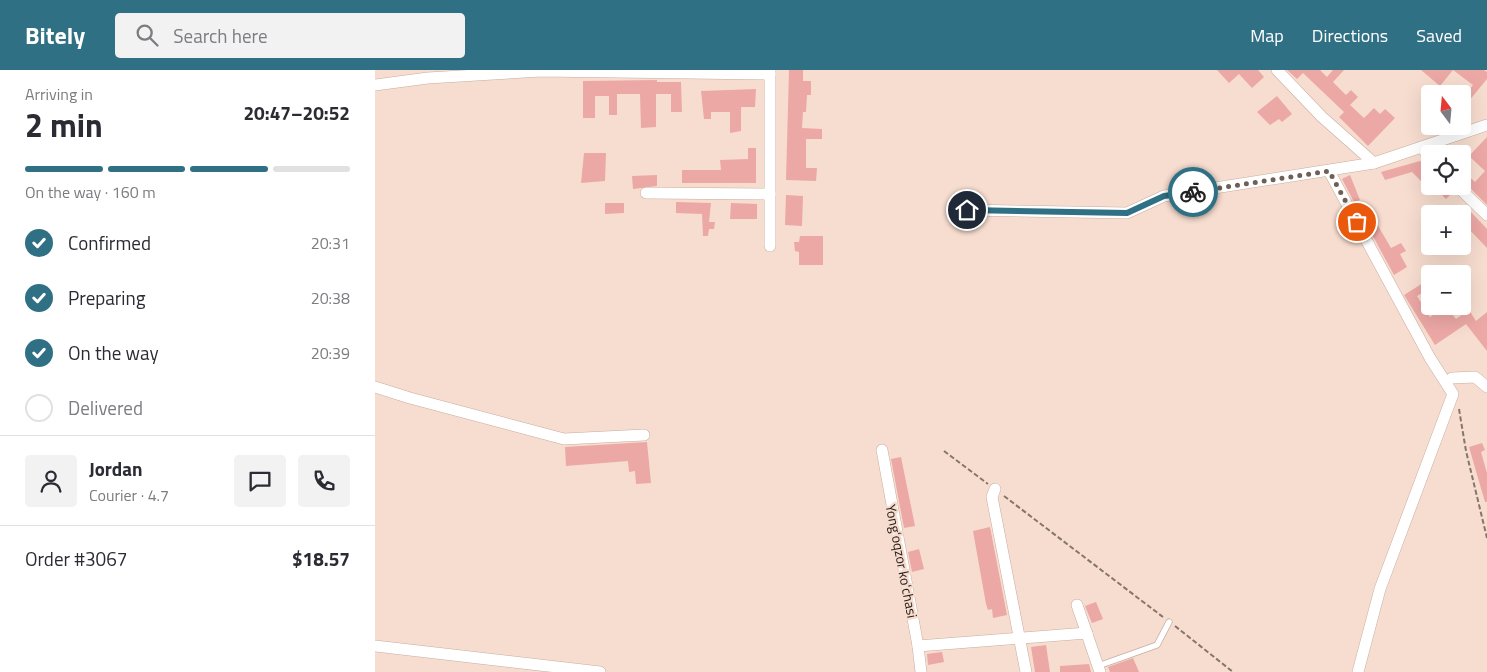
<!DOCTYPE html>
<html lang="en">
<head>
<meta charset="utf-8">
<style>
  :root { --surface:#fff; --page:#f2f2f3; --text:#2b2b33; --muted:#7c7c81; --line:#e1e1e2; --accent:#307084 }
  body { margin:0; font-family:"Titillium Web",sans-serif; background:var(--page); color:var(--text); height:100vh; display:flex; flex-direction:column; font-size:19px; white-space:nowrap }
  * { box-sizing:border-box; margin:0 }
  p { font-size:16px; color:var(--muted) }
  .icon { flex:none; width:28px; height:28px; fill:none; stroke:currentColor; stroke-width:2; stroke-linecap:round; stroke-linejoin:round }
  .map { position:relative; flex:1; overflow:hidden }
  .sheet { display:flex; flex-direction:column; background:var(--surface); width:375px }
  .sheet>* { flex:none }
  .needle { width:32px; rotate:344deg }
  .tools { position:absolute; left:1046px; top:15px; display:grid; gap:10px }
  .tools a { display:grid; place-items:center; width:50px; height:50px; border-radius:5px; background:var(--surface); box-shadow:0 5px 20px #0002; font-size:25px }
  .pin { position:absolute; display:grid; place-items:center; width:42px; height:42px; color:#fff; margin:-21px; border:2px solid #fff; border-radius:50%; box-shadow:0 1px 5px #0007 }
  .courier { position:absolute; display:grid; place-items:center; width:50px; height:50px; margin:-25px; border:4px solid #307084; border-radius:50%; background:#fff; color:#222; box-shadow:0 1px 6px #0007 }
  .summary em { font-style:normal; font-weight:700 }
  .summary div { display:flex; flex-direction:column-reverse }
  .summary { display:flex; align-items:center; justify-content:space-between; height:85px; padding:0 25px }
  h1 { font-size:32px; font-weight:700; line-height:38px }
  .bar { display:grid; grid-template-columns:repeat(4,1fr); gap:8px 5px; align-content:center; height:60px; padding:0 25px }
  .bar i { height:6px; border-radius:4px; background:var(--line) }
  .bar .selected { background:var(--accent) }
  .bar p { grid-column:span 4 }
  .line { display:flex; align-items:center; gap:12px; padding:0 25px; border-top:1px solid var(--line) }
  .line div { flex:1 }
  .round { display:grid; place-items:center; flex:none; width:52px; height:52px; border-radius:5px; background:var(--page) }
  ol { padding:0 25px; list-style:none }
  li { display:flex; align-items:center; gap:15px; height:55px }
  li p { margin-inline-start:auto }
  li .icon { padding:5px; border-radius:50%; background:var(--accent); color:#fff; stroke-width:4 }
  li:last-child { color:var(--muted) }
  li i { width:28px; height:28px; border:2px solid var(--line); border-radius:50% }
  header { display:flex; align-items:center; gap:30px; box-sizing:border-box; height:70px; padding:0 25px; background:var(--accent); color:#fff }
  header strong { font-size:24px }
  nav { display:flex; gap:28px; margin-inline-start:auto; font-size:18px }
  .search { width:350px; height:45px; background:var(--page); display:flex; align-items:center; gap:12px; box-sizing:border-box; padding:0 18px; border-radius:5px; color:var(--muted); font-size:19px }
  main { display:flex; flex:1; min-height:0 }
  .map>svg:first-child { display:block }
  .building { fill:#eca8a5 }
  .lines { fill:none; stroke-linecap:round; stroke-linejoin:round }
  .lane-casing { stroke:#c6ada0; stroke-width:7 }
  .street-casing { stroke:#c6ada0; stroke-width:12 }
  .path { stroke:#85756b; stroke-width:2; stroke-dasharray:5 2.5; stroke-linecap:butt }
  .lane { stroke:#fff; stroke-width:5.5 }
  .street { stroke:#fff; stroke-width:11 }
  .done { stroke:#6e5f57; stroke-width:5; stroke-dasharray:0 9 }
  .route { stroke:#307084; stroke-width:6 }
  .labels { text-anchor:middle; dominant-baseline:central; stroke-width:4.5; stroke-linejoin:round; paint-order:stroke }
  .street-label { font-size:14px; fill:#241b16; stroke:#f7ddcf }
</style>
</head>
<body>
<header>
<strong>Bitely</strong>
<div class="search"><svg class="icon" aria-label="search" viewBox="0 0 24 24"><circle cx="10" cy="10" r="6"/><path d="M15 15l6 6"/></svg>Search here</div>
<nav><a>Map</a><a>Directions</a><a>Saved</a></nav>
</header>
<main>
<section class="sheet">
<div class="summary"><div><h1>2 min</h1><p>Arriving in</p></div><em>20:47–20:52</em></div>
<div class="bar"><i class="selected"></i><i class="selected"></i><i class="selected"></i><i></i><p>On the way · 160 m</p></div>
<ol>
<li><svg class="icon" aria-label="check" viewBox="0 0 24 24"><path d="M5 12l5 5 9-10"/></svg>Confirmed<p>20:31</p></li>
<li><svg class="icon" aria-label="check" viewBox="0 0 24 24"><path d="M5 12l5 5 9-10"/></svg>Preparing<p>20:38</p></li>
<li><svg class="icon" aria-label="check" viewBox="0 0 24 24"><path d="M5 12l5 5 9-10"/></svg>On the way<p>20:39</p></li>
<li><i></i>Delivered</li>
</ol>
<div class="line" style="height:90px"><a class="round"><svg class="icon" aria-label="person" viewBox="0 0 24 24"><circle cx="12" cy="8" r="4"/><path d="M4 21q1-7 8-7t8 7"/></svg></a><div><b>Jordan</b><p>Courier · 4.7</p></div><a class="round"><svg class="icon" aria-label="chat" viewBox="0 0 24 24"><path d="M4 5h16v11H9l-5 4z"/></svg></a><a class="round"><svg class="icon" aria-label="phone" viewBox="0 0 24 24"><path d="M5 4h4l2 5-3 2q2 4 5 5l2-3 5 2v4C11 20 4 13 5 4z"/></svg></a></div>
<div class="line" style="height:65px"><div>Order #3067</div><b>$18.57</b></div>
</section>
<div class="map">
<svg width="1112" height="602" viewBox="0 0 1112 602">
  <rect width="100%" height="100%" fill="#f7ddcf"/>
  <!-- building -->
  <g class="building">
    <path d="M414,0h14v11h8v14h-4l-1,17h-3l-1,16 20,1v10h-16v29h11l-1,13 -30,-1z"/>
    <path d="M842,0h41l6,7 -12,11 -13,-14 -10,9z"/>
    <path d="M912,0h33l7,7 6,-7h11l-11,12 13,13 5,-5 7,7 -8,8 14,13 10,-10 6,6 5,-5 10,9 -27,28 -29,-29 5,-5 -21,-20 -20,-19 -6,6z"/>
    <path d="M1046,0h63l3,2v7l-19,23 -5,-4 10,-13 -20,-15 -13,16z"/>
    <path d="M282,10v2h24l1,30h-11v-18h-15v33l-15,1 -1,-34h-23v21h-8v-19h-14v22h-12v-37z"/>
    <path d="M381,19l-1,18h-14v24l-11,2v-21h-19v7h-7l-3,-28z"/>
    <path d="M902,26l15,18 -10,8 -3,-3 -9,6 -13,-13z"/>
    <path d="M1112,67v68l-24,-24v-10l12,11 10,-11 -16,-15z"/>
    <path d="M373,78h8v35h-74v-13h39l-1,-10 28,-1z"/>
    <path d="M209,83h22l-1,28 -24,2z"/>
    <path d="M1045,91l10,10v19l-18,-18 -27,8 -4,-8z"/>
    <path d="M282,105v11l-24,3 -1,-13z"/>
    <path d="M975,105l10,25 -6,2 -12,-23z"/>
    <path d="M1058,116h13l6,7 -6,6z"/>
    <path d="M411,125l17,1 -1,30 -17,-1z"/>
    <path d="M301,132l35,1 -2,19h6l-1,7h-5l-1,7h-5l-1,-22 -26,-1z"/>
    <path d="M230,133h19v10l-19,1z"/>
    <path d="M356,133l26,1v15h-27z"/>
    <path d="M1096,142l16,17v19l-24,-25v-7z"/>
    <path d="M1002,154l14,24 10,-5 5,8 -6,3 7,13 -13,8 -25,-46z"/>
    <path d="M425,166h23v29h-24v-13l-4,-1 -1,-9h5z"/>
    <path d="M1048,213l4,7 -10,6 13,21 15,-11 11,13 13,-9 7,11 11,-9v39l-21,-27 -31,21 -31,-50z"/>
    <path d="M272,372l4,41 -15,1 -1,-13 -6,1 -1,-11 -62,5 -1,-19z"/>
    <path d="M1107,373l3,7 -4,2 6,21v29h-2l-16,-55z"/>
    <path d="M526,387l14,69 -11,2 -13,-69z"/>
    <path d="M615,457l17,88 -14,3 -1,-9 -4,1 -2,-6 -13,-73z"/>
    <path d="M544,479l5,20 -12,3 -4,-20z"/>
    <path d="M721,532l7,17 -11,4 -7,-17z"/>
    <path d="M671,575l4,27h-15l-4,-25z"/>
    <path d="M567,582l2,10 -16,3 -1,-11z"/>
    <path d="M758,588l6,14h-29l-2,-5z"/>
    <path d="M714,594l2,8h-31v-6z"/>
  </g>
  <g class="lines">
    <!-- lane casing -->
    <g class="lane-casing">
      <path id="lane" d="M723,596l59,-21 12,-23"/>
    </g>
    <!-- street casing -->
    <g class="street-casing">
      <g id="street">
        <path d="M902,0l45,47 52,46"/>
        <path d="M0,15l53,-7 113,-7 229,3"/>
        <path d="M1047,77l8,12"/>
        <path d="M954,101l101,187 23,36 -73,195 -22,83"/>
        <path d="M1082,116l30,29"/>
        <path d="M271,123l124,1"/>
        <path d="M592,140l160,3 37,-17 210,-33 113,-38"/>
        <path d="M395,176v-176"/>
        <path d="M1077,308l23,-1 12,10"/>
        <path d="M0,317l35,11 154,41 80,-4"/>
        <path d="M507,380l36,196 3,26"/>
        <path d="M620,419l-3,8 34,175"/>
        <path d="M702,535l23,67"/>
        <path d="M0,576l225,26"/>
        <path d="M543,576l169,-13"/>
      </g>
    </g>
    <!-- path -->
    <g class="path">
      <path d="M1084,339l7,42 21,87"/>
      <path d="M569,381l44,33"/>
      <path d="M629,426l159,121"/>
      <path d="M800,556l58,46"/>
    </g>
    <!-- lane -->
    <use href="#lane" class="lane"/>
    <!-- street -->
    <use href="#street" class="street"/>
  </g>
  <g class="lines">
    <!-- done -->
    <path class="done" d="M818,122l136,-21 28,51"/>
    <!-- route -->
    <path class="route" d="M592,140l160,3 37,-17 29,-4"/>
  </g>
  <g class="labels">
    <!-- street labels -->
    <g class="street-label">
      <text transform="translate(527 491) rotate(79)">Yongʻoqzor koʻchasi</text>
    </g>
  </g>
</svg>
<div class="tools">
<a><svg class="needle" viewBox="-14 -14 28 28"><path d="M0-13l5 13h-10z" fill="#e53935"/><path d="M0 13l5-13h-10z" fill="#7c7c81"/></svg></a>
<a><svg class="icon" aria-label="locate" viewBox="0 0 24 24"><circle cx="12" cy="12" r="6"/><path d="M12 2v4M12 18v4M2 12h4M18 12h4"/></svg></a>
<a>+</a>
<a>−</a>
</div>
<div class="pin" style="left:982px;top:152px;background:#ea580c"><svg class="icon" aria-label="bag" viewBox="0 0 24 24"><path d="M5 8h14l-1 12H6zM9 8a3 3 0 0 1 6 0"/></svg></div>
<div class="pin" style="left:592px;top:140px;background:#1f2937"><svg class="icon" aria-label="home" viewBox="0 0 24 24"><path d="M3 11l9-7 9 7M6 9v11h12V9"/></svg></div>
<div class="courier" style="left:818px;top:122px"><svg class="icon" aria-label="bike" viewBox="0 0 24 24"><circle cx="6" cy="16" r="4"/><circle cx="18" cy="16" r="4"/><path d="M6 16l4-8h5l3 8M10 8l3 8H6M13 5h3"/></svg></div>
</div>
</main>
</body>
</html>
